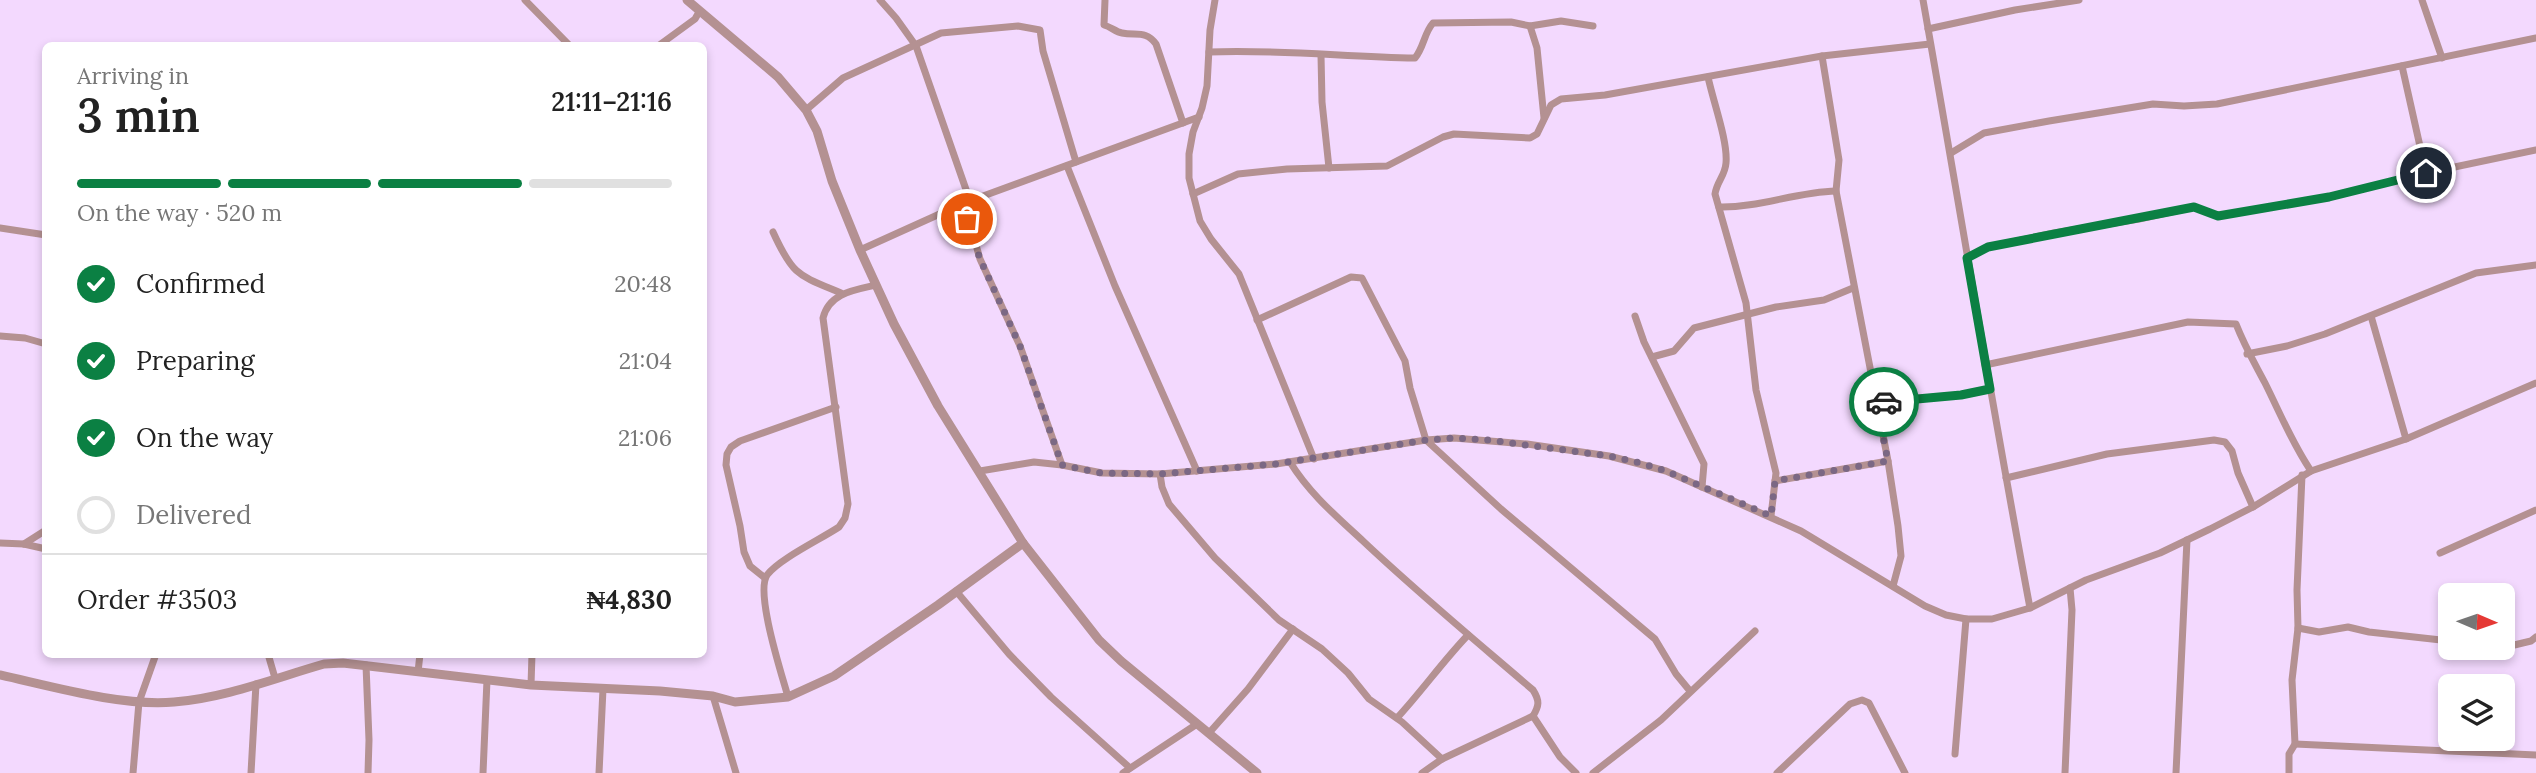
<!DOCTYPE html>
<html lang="en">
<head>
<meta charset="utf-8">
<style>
  :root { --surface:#fff; --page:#f6f6f6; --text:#222; --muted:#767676; --line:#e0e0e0; --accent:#0b8043 }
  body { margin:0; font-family:Lora,serif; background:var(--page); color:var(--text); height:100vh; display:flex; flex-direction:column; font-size:26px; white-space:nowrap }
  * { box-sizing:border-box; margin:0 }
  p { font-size:23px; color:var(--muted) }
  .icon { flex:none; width:38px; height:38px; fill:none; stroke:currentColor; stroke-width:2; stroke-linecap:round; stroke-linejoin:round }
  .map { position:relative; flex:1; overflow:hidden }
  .drawer { position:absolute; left:42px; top:42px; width:665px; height:616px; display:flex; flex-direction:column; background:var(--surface); border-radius:10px; box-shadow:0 4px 10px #0003 }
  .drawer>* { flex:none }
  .needle { width:46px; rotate:92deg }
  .tools { position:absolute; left:2438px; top:583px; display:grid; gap:14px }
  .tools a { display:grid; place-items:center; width:77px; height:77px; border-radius:10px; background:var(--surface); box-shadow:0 4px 10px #0003; font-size:35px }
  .pin { position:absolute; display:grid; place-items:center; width:60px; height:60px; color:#fff; margin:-30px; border:4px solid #fff; border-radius:50%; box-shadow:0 2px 7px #0007 }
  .courier { position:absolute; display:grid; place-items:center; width:70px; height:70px; margin:-35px; border:5px solid #0b8043; border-radius:50%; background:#fff; color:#222; box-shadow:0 2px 9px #0007 }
  .head em { font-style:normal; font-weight:600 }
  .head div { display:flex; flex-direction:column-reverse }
  .head { display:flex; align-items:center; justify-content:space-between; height:119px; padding:0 35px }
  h1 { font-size:46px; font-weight:600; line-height:52px }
  .bar { display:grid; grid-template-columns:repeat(4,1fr); gap:10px 7px; align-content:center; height:84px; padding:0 35px }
  .bar i { height:9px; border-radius:5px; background:var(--line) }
  .bar .active { background:var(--accent) }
  .bar p { grid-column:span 4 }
  .line { display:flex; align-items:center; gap:18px; padding:0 35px; border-top:2px solid var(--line) }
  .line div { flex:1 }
  ol { padding:0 35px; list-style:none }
  li { display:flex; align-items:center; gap:21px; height:77px }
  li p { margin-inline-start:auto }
  li .icon { padding:7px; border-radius:50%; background:var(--accent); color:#fff; stroke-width:4 }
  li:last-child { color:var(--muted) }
  li i { width:38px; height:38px; border:4px solid var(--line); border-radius:50% }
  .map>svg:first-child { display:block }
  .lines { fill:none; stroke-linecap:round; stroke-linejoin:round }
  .minor { stroke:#b49192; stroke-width:7 }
  .tertiary { stroke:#b49192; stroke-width:9 }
  .done { stroke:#7b6884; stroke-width:7; stroke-dasharray:0 12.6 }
  .route { stroke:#0b8043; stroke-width:9 }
</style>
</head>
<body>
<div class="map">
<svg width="2536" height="773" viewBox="0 0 2536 773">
  <rect width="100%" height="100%" fill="#f3d9fe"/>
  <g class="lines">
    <!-- minor -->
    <g class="minor">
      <path d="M525,0l45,46"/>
      <path d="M880,0l16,18 20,28 54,155"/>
      <path d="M1105,0l-1,25c7,2 12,7 18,8 14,3 24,-3 34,11l27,79"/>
      <path d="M1215,0l-5,30 -3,56 -5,22 -9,24 -4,22v24l11,43 11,18 28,35 75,185"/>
      <path d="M1923,0c36,203 69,406 107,608"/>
      <path d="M2422,0l20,58"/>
      <path d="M1530,26l7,22 7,70"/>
      <path d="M1928,29l87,-19 64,-10"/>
      <path d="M658,46l37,-27 4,-7"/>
      <path d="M1209,52c69,-3 137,5 206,6 9,-11 9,-25 18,-35l78,-1 19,4 31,-5 32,5"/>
      <path d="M1321,55l1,47 7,66"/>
      <path d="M1822,56l17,104 -3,31 52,270 10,65 3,30 -8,30"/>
      <path d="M2402,66l24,107"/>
      <path d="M1708,77c5,24 20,64 18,86 -1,13 -9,18 -11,31l31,109 10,87 20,83 -5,43"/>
      <path d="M806,110l37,-32 98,-45 77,-7 22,4 3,21 33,111"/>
      <path d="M1951,153l33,-20 65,-12 104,-17 31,2 33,-2 319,-66"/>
      <path d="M1067,166l48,120 82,185"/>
      <path d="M1193,194l45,-20 49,-5 100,-3 56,-29 11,-3 76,4 7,-4 14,-29 10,-6 44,-4 217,-39 108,-12"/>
      <path d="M964,203l16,56 40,87 42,119"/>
      <path d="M1719,207c39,1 77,-15 117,-16"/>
      <path d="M0,228l46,7"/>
      <path d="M773,232c20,44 25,43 68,61"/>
      <path d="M860,250l104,-47 235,-86"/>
      <path d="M1967,258l21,-11 66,-14 85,-14 55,-12 24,9 111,-19 97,-24 110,-23"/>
      <path d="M1635,316l9,26 60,122 -2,23"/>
      <path d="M2371,316l35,123"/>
      <path d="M1257,320l94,-43 11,1 43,83 5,27 16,52 75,69 154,130 21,35 14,17"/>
      <path d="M0,336l25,2 21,6"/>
      <path d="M2247,354l40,-8 38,-12 151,-61 60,-8"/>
      <path d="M1652,357l22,-6 20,-23 82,-21 48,-7 29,-12"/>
      <path d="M1985,365l203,-43 48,2c9,23 18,38 29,59 15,30 27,60 46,88"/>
      <path d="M1876,403l85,-8 29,-6"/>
      <path d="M1290,462c19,31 46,54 73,79 55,52 113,100 170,149 7,11 6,16 0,26l-91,43 -20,14"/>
      <path d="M980,471l54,-9 28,3 40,8 58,1 116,-10 150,-24 28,-2 73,6 82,12 57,15 135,60 124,75 21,9 20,4h26l38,-11 56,-28 74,-27 50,-24 43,-22 58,-36 95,-32 130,-56"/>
      <path d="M1160,474l2,13 7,17 46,54 64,62 43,29 26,24 21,26 33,23 40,37"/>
      <path d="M2006,478l101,-24 107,-14 11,2 7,9 6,22 15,34"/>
      <path d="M1775,481l113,-20"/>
      <path d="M0,543l24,1 22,5"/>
      <path d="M24,544l22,-14"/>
      <path d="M2440,553l96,-43"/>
      <path d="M765,578l-15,-12 -6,-14 -4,-26 -14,-61 1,-11 4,-7 9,-6 96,-34"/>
      <path d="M956,591l53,63 42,43 79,71"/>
      <path d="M2298,628l21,4 29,-5 21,5 81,9"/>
      <path d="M2473,648l16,3 42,-10 5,-4"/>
      <path d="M268,654l7,24"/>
      <path d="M366,665l3,75 -1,33"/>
      <path d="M418,672l2,-18"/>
      <path d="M531,685l1,-31"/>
      <path d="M713,696l23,77"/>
      <path d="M788,697c-6,-22 -33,-104 -21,-122 12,-16 54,-36 72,-48l6,-9 3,-14 -25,-186c6,-25 31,-28 53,-33"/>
      <path d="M1533,716l27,41 16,16"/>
      <path d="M1397,718c25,-27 46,-57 71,-83"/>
      <path d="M1209,733l39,-44 45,-60"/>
      <path d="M2295,744l241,11"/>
      <path d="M1955,754l11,-135"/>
      <path d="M133,773l6,-71 17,-48"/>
      <path d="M251,773l5,-89"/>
      <path d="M483,773l4,-93"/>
      <path d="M599,773l4,-84"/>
      <path d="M1123,773l74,-49"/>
      <path d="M1593,773l68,-53 94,-89"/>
      <path d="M1777,773l73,-69 12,-4 7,3 36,70"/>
      <path d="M2065,773l7,-163 -2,-22"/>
      <path d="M2176,773l11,-233"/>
      <path d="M2289,773v-19l6,-10 -3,-64 6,-52 -1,-38 5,-115"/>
    </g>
    <!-- tertiary -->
    <g class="tertiary">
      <path d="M687,0l91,77 28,33 11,21 15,50 28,69 34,74 44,82 85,137 76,97 22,21 136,112"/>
      <path d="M0,675c50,11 123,32 174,27 51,-4 101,-24 150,-38l19,-1 188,22 129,6 53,5 22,6 53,-5 46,-21 104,-71 85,-62"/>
    </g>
  </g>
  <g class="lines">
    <!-- done -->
    <path class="done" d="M967,219l13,40 40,87 42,119 39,8 59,1 116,-10 150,-24 28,-2 34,2 121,16 32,7 25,8 105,45 4,-35 113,-20 -12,-58 8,-1"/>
    <!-- route -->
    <path class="route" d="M1884,402l77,-7 29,-6 -23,-131 21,-11 206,-40 24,9 111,-19 97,-24"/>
  </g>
</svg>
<div class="tools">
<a><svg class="needle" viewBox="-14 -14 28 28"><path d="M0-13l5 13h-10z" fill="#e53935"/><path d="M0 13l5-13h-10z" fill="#767676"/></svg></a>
<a><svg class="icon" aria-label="layers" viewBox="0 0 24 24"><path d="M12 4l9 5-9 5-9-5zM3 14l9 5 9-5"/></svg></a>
</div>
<div class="pin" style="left:967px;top:219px;background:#ea580c"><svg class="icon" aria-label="bag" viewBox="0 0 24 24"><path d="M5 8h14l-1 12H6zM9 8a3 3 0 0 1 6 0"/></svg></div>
<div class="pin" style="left:2426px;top:173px;background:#1f2937"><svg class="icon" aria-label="home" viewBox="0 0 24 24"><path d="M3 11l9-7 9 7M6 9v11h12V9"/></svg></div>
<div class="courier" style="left:1884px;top:402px"><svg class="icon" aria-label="car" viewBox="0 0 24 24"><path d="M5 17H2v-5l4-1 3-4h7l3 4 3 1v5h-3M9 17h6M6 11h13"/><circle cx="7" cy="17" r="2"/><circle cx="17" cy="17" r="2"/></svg></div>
<section class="drawer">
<div class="head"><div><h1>3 min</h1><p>Arriving in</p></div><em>21:11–21:16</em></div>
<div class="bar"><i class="active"></i><i class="active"></i><i class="active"></i><i></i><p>On the way · 520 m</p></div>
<ol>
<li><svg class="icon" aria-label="check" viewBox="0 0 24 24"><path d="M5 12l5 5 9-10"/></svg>Confirmed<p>20:48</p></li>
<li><svg class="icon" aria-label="check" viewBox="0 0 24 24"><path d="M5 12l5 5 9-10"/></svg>Preparing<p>21:04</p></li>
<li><svg class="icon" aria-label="check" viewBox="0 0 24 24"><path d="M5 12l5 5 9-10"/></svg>On the way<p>21:06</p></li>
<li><i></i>Delivered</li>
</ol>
<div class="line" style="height:91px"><div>Order #3503</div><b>₦4,830</b></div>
</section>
</div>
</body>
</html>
